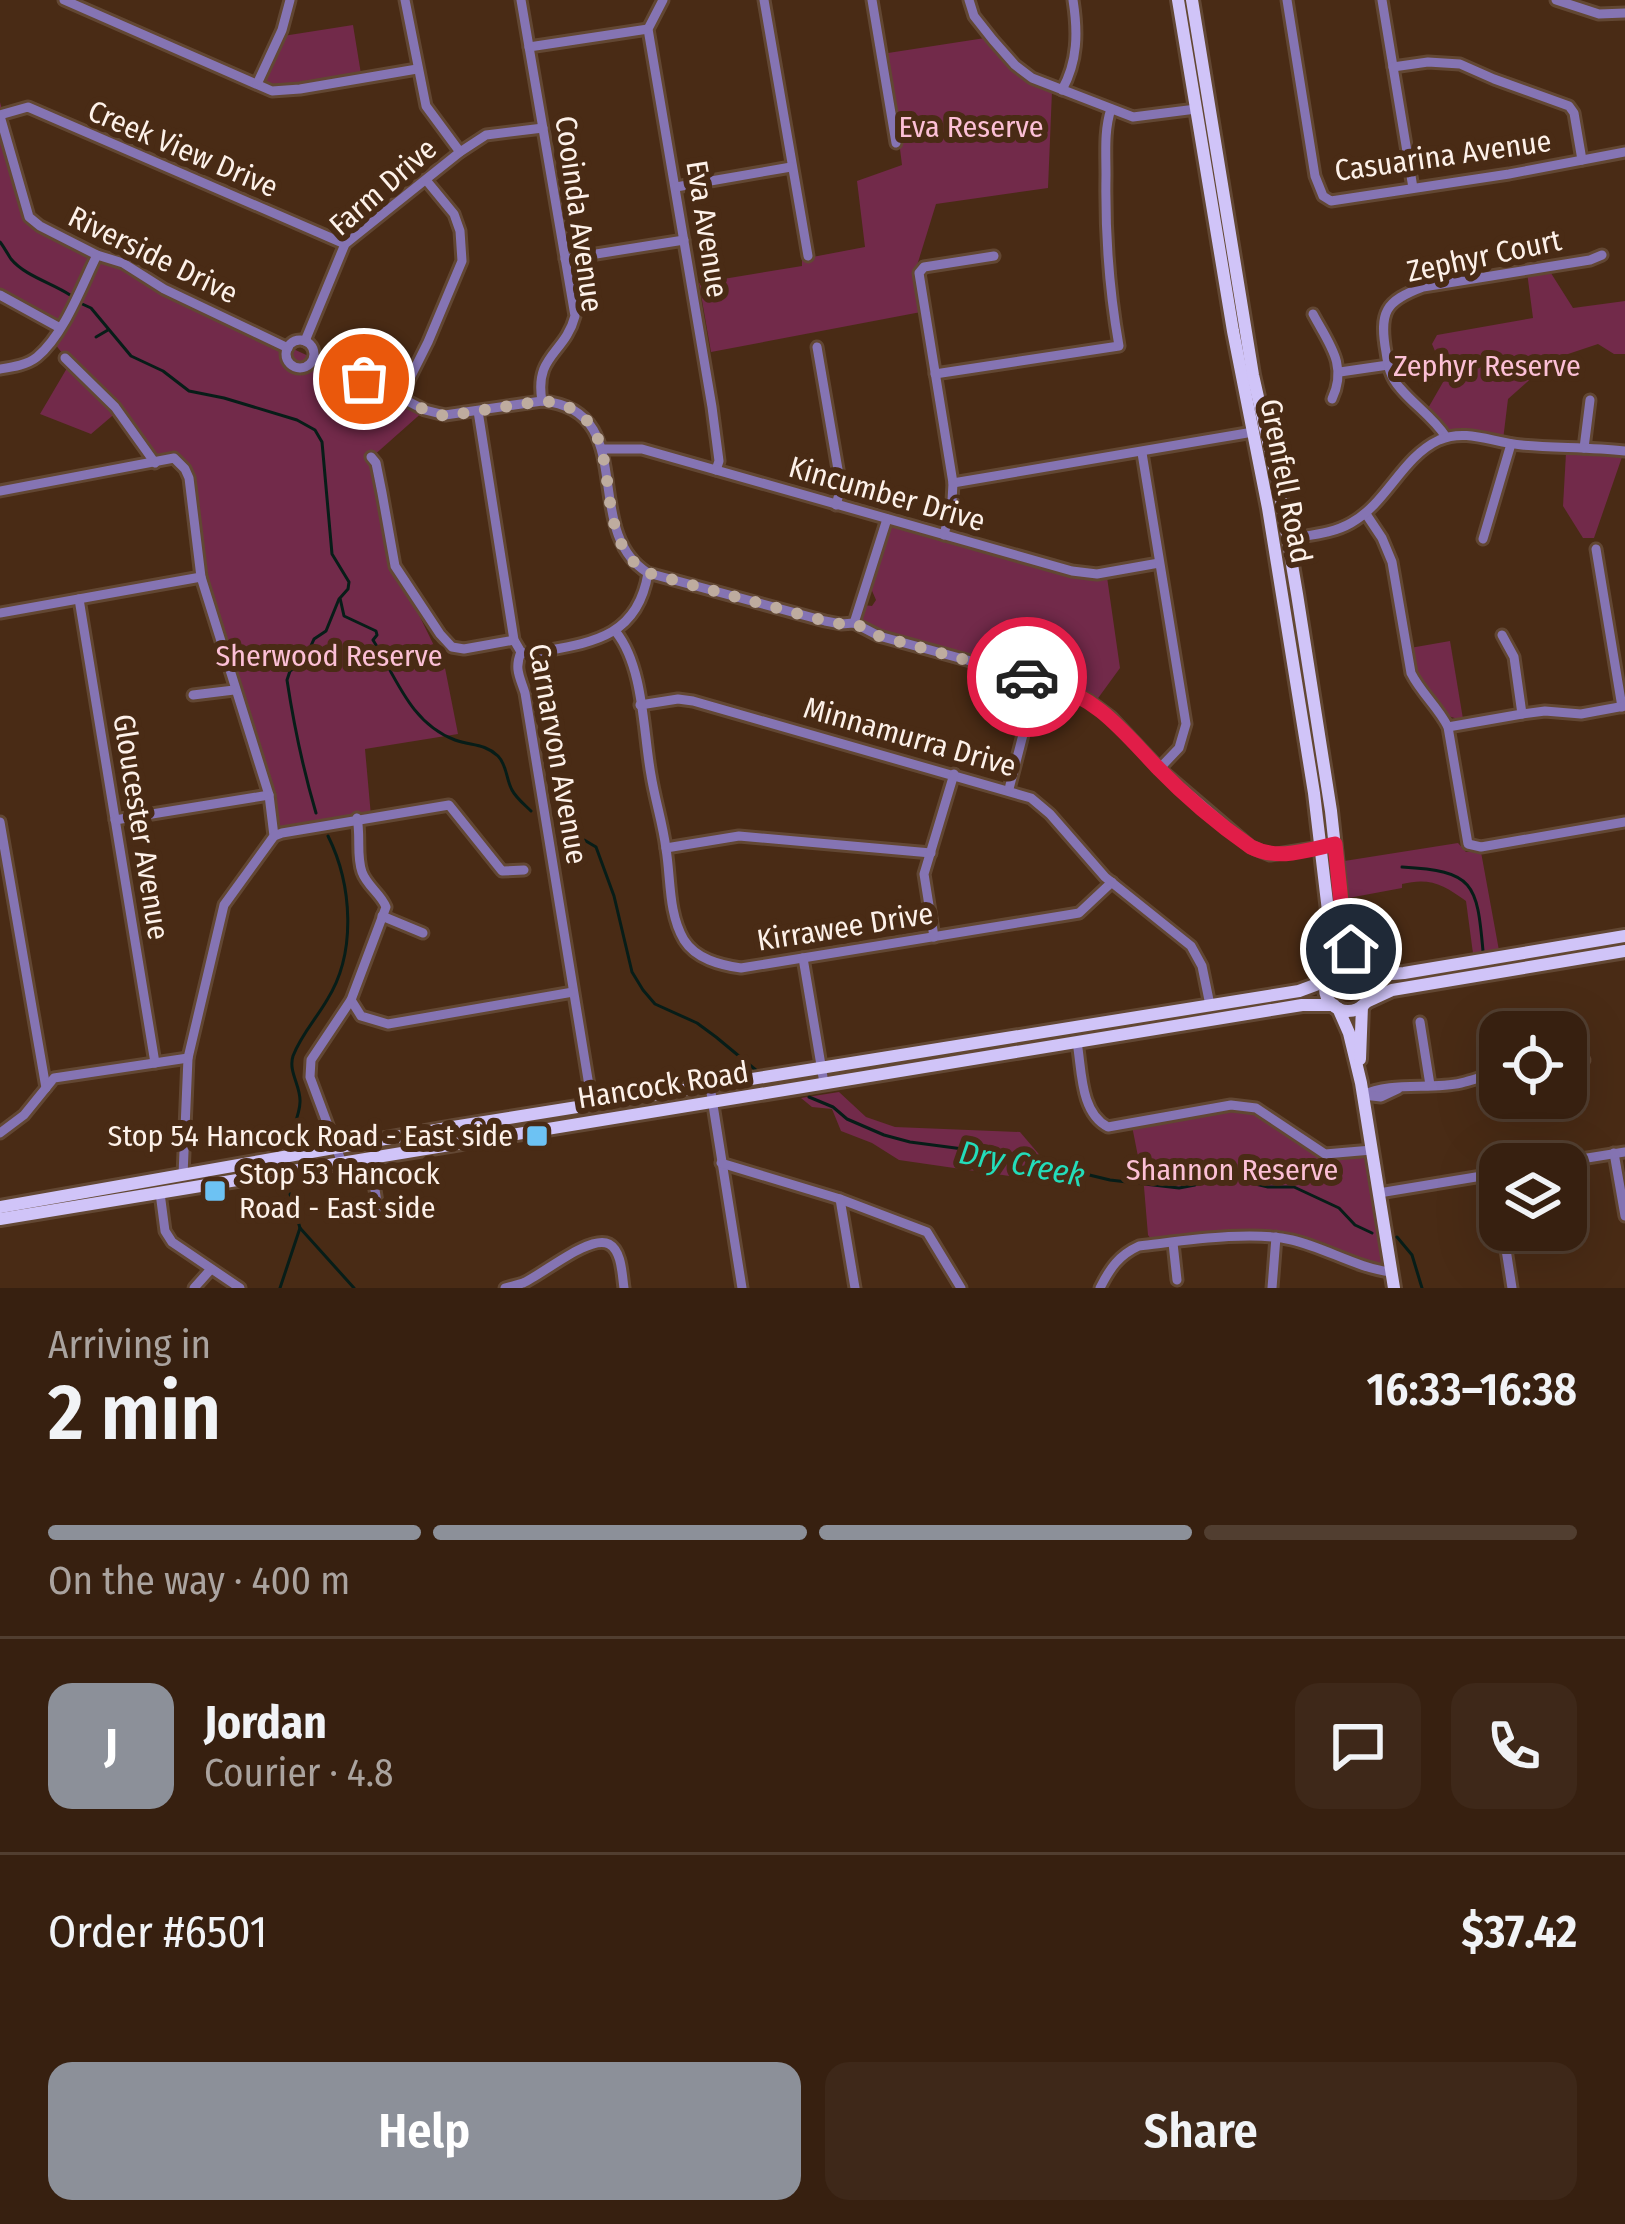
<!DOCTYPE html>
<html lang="en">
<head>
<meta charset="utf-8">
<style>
  :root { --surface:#372010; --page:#3e2819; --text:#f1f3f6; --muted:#aaa39f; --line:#513e30; --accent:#8c9099 }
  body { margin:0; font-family:"Fira Sans Condensed",sans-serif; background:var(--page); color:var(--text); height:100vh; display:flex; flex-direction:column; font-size:45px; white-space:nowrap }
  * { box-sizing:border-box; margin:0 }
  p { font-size:39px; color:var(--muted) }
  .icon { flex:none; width:66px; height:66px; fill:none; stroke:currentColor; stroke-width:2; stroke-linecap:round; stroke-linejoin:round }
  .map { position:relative; height:1288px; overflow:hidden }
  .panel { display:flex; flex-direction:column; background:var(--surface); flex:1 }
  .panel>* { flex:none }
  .tools { position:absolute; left:1479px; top:1011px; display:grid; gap:24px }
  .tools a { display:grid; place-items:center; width:108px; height:108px; border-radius:24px; background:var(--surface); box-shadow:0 12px 48px #0002,0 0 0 3px var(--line); font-size:60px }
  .pin { position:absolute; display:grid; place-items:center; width:102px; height:102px; color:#fff; margin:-51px; border:6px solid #fff; border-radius:50%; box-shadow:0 3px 12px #0007 }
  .courier { position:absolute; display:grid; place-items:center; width:120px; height:120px; margin:-60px; border:9px solid #e11d48; border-radius:50%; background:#fff; color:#222; box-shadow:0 3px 15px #0007 }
  .headline em { font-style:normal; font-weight:600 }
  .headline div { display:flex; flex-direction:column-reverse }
  .headline { display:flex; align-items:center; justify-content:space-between; height:204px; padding:0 48px }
  h1 { font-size:78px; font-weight:600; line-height:90px }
  .bar { display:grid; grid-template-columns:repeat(4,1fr); gap:18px 12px; align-content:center; height:144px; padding:0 48px }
  .bar i { height:15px; border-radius:9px; background:var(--line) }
  .bar .selected { background:var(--accent) }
  .bar p { grid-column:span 4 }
  .line { display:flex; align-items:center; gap:30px; padding:0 48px; border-top:3px solid var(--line) }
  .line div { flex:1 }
  .round { display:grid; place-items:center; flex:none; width:126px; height:126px; border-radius:24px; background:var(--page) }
  .button { display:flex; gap:24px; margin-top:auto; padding:24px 48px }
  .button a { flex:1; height:138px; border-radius:24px; background:var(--accent); color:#fff; font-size:48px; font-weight:600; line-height:138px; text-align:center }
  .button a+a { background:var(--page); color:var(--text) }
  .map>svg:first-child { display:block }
  .green { fill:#722a4a }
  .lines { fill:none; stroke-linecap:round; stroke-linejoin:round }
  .stream { stroke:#071d18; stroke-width:3 }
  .minor-casing { stroke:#624733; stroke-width:15 }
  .major-casing { stroke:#624733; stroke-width:18 }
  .minor { stroke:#8574b3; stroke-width:9 }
  .major { stroke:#d0c4f8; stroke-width:12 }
  .done { stroke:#beac9f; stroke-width:12; stroke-dasharray:0 21.6 }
  .route { stroke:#e11d48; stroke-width:15 }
  .poi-dot { fill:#6dc2f3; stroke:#492b15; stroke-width:4.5 }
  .labels { text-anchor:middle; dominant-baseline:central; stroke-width:12; stroke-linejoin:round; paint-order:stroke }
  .park-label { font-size:30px; fill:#fcc0d6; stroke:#492b15 }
  .street-label { font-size:30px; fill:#fdf1e9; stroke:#492b15 }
  .poi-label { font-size:30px; fill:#fdf1e9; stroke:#492b15; text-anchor:end }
  .water-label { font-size:33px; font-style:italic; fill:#23ddba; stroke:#492b15 }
</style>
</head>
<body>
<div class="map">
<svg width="1625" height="1288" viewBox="0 0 1625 1288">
  <rect width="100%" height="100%" fill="#492b15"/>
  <!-- green -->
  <g class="green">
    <path d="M353,25l8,49c-25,5 -76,20 -97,8l19,-46z"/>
    <path d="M985,38c20,24 37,41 67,53l-4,97 -112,16 -21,68 6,40 -210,40 -12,-69 103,-17v-7l63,-12 -8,-66 45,-16 -14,-112z"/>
    <path d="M0,102l29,115 161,84 235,109 -53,47 23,109 50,102 13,66 -93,15 6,67 -97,20 -5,-41 -68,-218 -12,-99 -15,-20h-23l-33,-47 -27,23 -51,-20 30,-51 -19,-24 8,-10 -59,-34z"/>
    <path d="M1549,270l24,38 52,-7v53h-11l-16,-10 -45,15 -45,40 -5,41 -39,-10 -19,1 -18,-21 19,-33 -14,-33 5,-9 96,-17 -6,-46z"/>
    <path d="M1566,453l56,4 -28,81h-11l-20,-32z"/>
    <path d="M895,525l201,53 11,-1 13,91 -24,33 -41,-21 -13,-12 -30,1 -134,-38 -19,-11 4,-15 9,1 4,-6 -6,-14 18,-57z"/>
    <path d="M1450,641l13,78c-31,1 -49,-45 -53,-71z"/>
    <path d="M1458,843l8,9h15l19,104 -26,5 -8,-60c-22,-16 -36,-24 -64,-17v4l-59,11 -5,-37z"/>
    <path d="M839,1092l27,25 29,10 125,5 23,27 1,22 -145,-21 -27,-17 -31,-12 -9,-22 -20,-2 -11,-9z"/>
    <path d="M1232,1108l23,4 68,46 40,-1 5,7 17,97 -3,6 -4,1 -86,-31 -27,-5 -114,7 -3,-4 -4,-48 -12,-61z"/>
  </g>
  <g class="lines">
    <!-- stream -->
    <g class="stream">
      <path d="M0,242c4,5 7,11 11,17 14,17 41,24 59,36"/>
      <path d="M80,303l11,5 40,48 32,15 26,20 35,7 73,22 18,10 7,12 10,112 17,28 -1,7 -8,9 4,18 32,15 1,4 -4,5c23,37 37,83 82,100 16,6 29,3 43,16 9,9 8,23 14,34 4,8 13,15 19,21"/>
      <path d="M96,337l12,-7"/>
      <path d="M316,813c-13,-44 -22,-87 -29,-133l3,-9 13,-8 11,-24 12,-8 13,-32"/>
      <path d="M559,825l37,22 18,49 18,76 11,18 12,14 42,19 19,14 41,34"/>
      <path d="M1402,867c72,4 75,16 81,84"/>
      <path d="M809,1097l24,10 14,12 37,16 26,7 53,7 36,9 34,14 48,1 29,7 69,8 16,-3 9,-10 12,-4 11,1 20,10 21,5h26l45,21 16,17 17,8"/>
      <path d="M290,1139c3,-11 10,-26 10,-37 1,-16 -12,-30 -7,-46 8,-21 23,-37 34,-56 30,-47 25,-116 1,-164"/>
      <path d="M290,1194l10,34 54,60"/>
      <path d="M1397,1237l15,18 10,33"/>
      <path d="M280,1288l20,-60"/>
    </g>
    <!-- minor casing -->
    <g class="minor-casing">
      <g id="minor">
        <path d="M64,0l208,91 28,-2 117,-20"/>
        <path d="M405,0l21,106 34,46"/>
        <path d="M521,0l54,316c-10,38 -41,39 -33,85"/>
        <path d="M663,0l-15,29 64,378 7,54 -3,9"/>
        <path d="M764,0l44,256"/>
        <path d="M872,0l24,143"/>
        <path d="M969,0l5,16 19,24 22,25 17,13 101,39 63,-8"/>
        <path d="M1287,0l28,176 8,20 8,5 178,-27 116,-22"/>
        <path d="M1382,0l31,188"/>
        <path d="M1556,0l43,14 26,-1"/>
        <path d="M529,47l119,-18"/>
        <path d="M1393,67l35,-5 32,2 34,15 75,27 5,7 8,47"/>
        <path d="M257,84l25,-54 8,-30"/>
        <path d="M1062,90c16,-29 16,-58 11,-90"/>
        <path d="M0,115l28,-8 317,137"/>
        <path d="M0,116l29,101 11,9 57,29 26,8 41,26 124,59"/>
        <path d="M676,187l115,-20"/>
        <path d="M565,259l119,-19"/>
        <path d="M0,295l60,33"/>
        <path d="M1313,314c16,30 35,51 19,85"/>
        <circle cx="300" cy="354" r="14"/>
        <path d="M305,341l40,-97 115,-92 26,-17 57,-7"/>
        <path d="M817,347l24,140 -5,18"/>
        <path d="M65,358l50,49 40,56"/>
        <path d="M314,358l60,26 51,26 20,5 97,-14c99,9 37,129 106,172l177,48 16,3 13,-1 25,13 150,41"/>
        <path d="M0,369c13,-2 27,-4 37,-12 27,-22 45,-72 60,-102"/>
        <path d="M1340,372l48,-7"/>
        <path d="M935,374l184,-28c-10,-57 -14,-113 -13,-171 0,-22 -2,-45 5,-66"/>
        <path d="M400,398l28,-56 34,-81 -2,-30 -6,-17 -28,-34"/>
        <path d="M478,411l36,229 7,12c-7,17 -1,25 4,41l67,411"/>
        <path d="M1446,437c-13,-20 -31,-31 -46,-49 -10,-11 -12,-22 -14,-36 -7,-40 -1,-51 37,-65l167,-27 12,-5"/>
        <path d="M1584,448l6,-48"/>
        <path d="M603,449h39l430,122 25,3 62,-11"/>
        <path d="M1142,453l44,271 -7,24 -20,21"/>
        <path d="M371,457l5,6 6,30 13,73 45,68 12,13 12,2 50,-9"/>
        <path d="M953,483l300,-51"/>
        <path d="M0,491l174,-33 11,11 4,9 12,99 68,218 5,41 -50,69 -36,153 -5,117"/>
        <path d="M1366,514l16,24 10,24 19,111c10,20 27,34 37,54l20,117 13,3 144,-25"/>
        <path d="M944,535l8,-34 1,-18 -34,-210 5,-6 70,-11"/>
        <path d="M1288,539c20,-4 44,-5 63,-16 36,-20 51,-66 88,-83 28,-12 54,3 83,5 34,3 69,2 103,6"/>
        <path d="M1483,539l28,-95"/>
        <path d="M1596,549l26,158"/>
        <path d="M79,599l76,464"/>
        <path d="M0,613l201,-36"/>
        <path d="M854,623l33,-104"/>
        <path d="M616,632c28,35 27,100 35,143 4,25 12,49 15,74 5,29 2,64 18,91 12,19 36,25 57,28l326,-53 12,-2 33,-31"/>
        <path d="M1502,635l12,22 8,57"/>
        <path d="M521,652l7,2c57,-11 109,-12 120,-81"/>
        <circle cx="1037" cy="679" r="9"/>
        <path d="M1046,681l41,18 24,18 50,53 90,77 19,8 50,-8"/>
        <path d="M193,695l41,-5"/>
        <path d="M640,705l38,-6 15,2 338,97 19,16 55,63 86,69 11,20 8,39"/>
        <path d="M1448,727l74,-13 23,-3 36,3 44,-8"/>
        <path d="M1009,789l26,-101"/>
        <path d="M115,820l154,-25"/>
        <path d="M0,822l46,266"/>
        <path d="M274,836l8,-3 167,-28 53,66 22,-1"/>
        <path d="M666,848l73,-12 192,17"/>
        <path d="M382,916l41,17"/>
        <path d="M934,937l-10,-63 30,-100"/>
        <path d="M803,958l21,125"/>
        <path d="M351,1000l10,16 27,8 185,-32"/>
        <path d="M1420,1022l10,63"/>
        <path d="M1077,1042c5,28 3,71 31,85l123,-22 25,3 69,46 47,-4"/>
        <path d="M1566,1063l18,-3"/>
        <path d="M710,1086l32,202"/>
        <path d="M1363,1095c27,-14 68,-5 98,-12 13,-3 25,-8 39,-11"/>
        <path d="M1363,1095l18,2 17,-8"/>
        <path d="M0,1133l24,-18 30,-37 134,-20"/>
        <path d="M1614,1153l11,63"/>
        <path d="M370,1158l8,51"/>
        <path d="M342,1163l-32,-86 1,-17 40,-60 35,-93c-5,-13 -19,-21 -24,-35 -6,-17 -1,-36 -5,-54"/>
        <path d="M721,1163l119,36 87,33 34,56"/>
        <path d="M1550,1164l75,-12"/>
        <path d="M1494,1174l6,38"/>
        <path d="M160,1193l5,38 7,11 68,46"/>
        <path d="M1379,1193l121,-20"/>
        <path d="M840,1199l15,89"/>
        <path d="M1503,1230l9,58"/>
        <path d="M1173,1243l4,37"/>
        <path d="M194,1288l17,-19"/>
        <path d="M505,1288c6,-2 12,-3 18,-5 19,-8 67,-49 86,-39 13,7 13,31 15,44"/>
        <path d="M1100,1288c10,-20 19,-33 39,-42 44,-5 111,-16 153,-6 34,8 65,28 99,32"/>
        <path d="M1272,1288l4,-51"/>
      </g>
    </g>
    <!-- major casing -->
    <g class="major-casing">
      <g id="major">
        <path d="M1178,0l55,331 35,177 46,285 17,143 -1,37"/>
        <path d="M1192,0l61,375 27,119 17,100 34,217 12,110 15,46"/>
        <circle cx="1348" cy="988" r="23"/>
        <path d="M1362,970l18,5 24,-2 221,-37"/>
        <path d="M1366,1002l26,-12 233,-39"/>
        <path d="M1338,1008l11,25 12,50 33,205"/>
        <path d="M1360,1059l2,-53"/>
        <path d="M0,1207l453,-80 846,-136 27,-10"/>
        <path d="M0,1219l1302,-214h32"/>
      </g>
    </g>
    <!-- minor -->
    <use href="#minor" class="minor"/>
    <!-- major -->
    <use href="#major" class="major"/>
  </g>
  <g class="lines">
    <!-- done -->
    <path class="done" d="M364,379l61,31 20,6 97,-15c100,8 36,131 106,172l177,48 16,3 13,-1 25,13 148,41"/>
    <!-- route -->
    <path class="route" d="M1027,677l4,9 4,2 9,-2 2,-4c52,17 74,46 111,85 28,29 61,57 94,80 27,14 56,3 84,-3l8,77 8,28"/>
  </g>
  <!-- markers -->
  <g class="poi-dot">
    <rect x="525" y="1124" width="24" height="24" rx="6"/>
    <rect x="203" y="1179" width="24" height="24" rx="6"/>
  </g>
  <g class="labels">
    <!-- park labels -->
    <g class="park-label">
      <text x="971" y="127">Eva Reserve</text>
      <text x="1487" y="366">Zephyr Reserve</text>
      <text x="329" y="656">Sherwood Reserve</text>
      <text x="1232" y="1170">Shannon Reserve</text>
    </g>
    <!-- street labels -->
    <g class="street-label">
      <text transform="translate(183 149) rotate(23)">Creek View Drive</text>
      <text transform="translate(1443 156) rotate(-8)">Casuarina Avenue</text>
      <text transform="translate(383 187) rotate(-41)">Farm Drive</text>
      <text transform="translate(579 214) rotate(82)">Cooinda Avenue</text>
      <text transform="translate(707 229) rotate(81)">Eva Avenue</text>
      <text transform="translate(153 255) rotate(26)">Riverside Drive</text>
      <text transform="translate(1484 256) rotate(-12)">Zephyr Court</text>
      <text transform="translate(1286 481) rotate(79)">Grenfell Road</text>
      <text transform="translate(887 494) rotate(16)">Kincumber Drive</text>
      <text transform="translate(910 737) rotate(16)">Minnamurra Drive</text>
      <text transform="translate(558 754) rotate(80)">Carnarvon Avenue</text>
      <text transform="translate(141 827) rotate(81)">Gloucester Avenue</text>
      <text transform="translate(845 927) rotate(-9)">Kirrawee Drive</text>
      <text transform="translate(663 1085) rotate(-9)">Hancock Road</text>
    </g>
    <!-- poi labels -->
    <g class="poi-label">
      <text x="513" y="1136">Stop 54 Hancock Road - East side</text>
      <text x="239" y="1174" text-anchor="start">Stop 53 Hancock<tspan x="239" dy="34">Road - East side</tspan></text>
    </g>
    <!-- water labels -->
    <g class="water-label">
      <text transform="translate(1022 1164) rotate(11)">Dry Creek</text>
    </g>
  </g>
</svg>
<div class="tools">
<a><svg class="icon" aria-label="locate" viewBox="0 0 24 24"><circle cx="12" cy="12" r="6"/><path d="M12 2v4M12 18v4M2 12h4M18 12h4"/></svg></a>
<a><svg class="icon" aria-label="layers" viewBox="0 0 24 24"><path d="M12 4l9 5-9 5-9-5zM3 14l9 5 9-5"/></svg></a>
</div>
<div class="pin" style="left:364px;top:379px;background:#ea580c"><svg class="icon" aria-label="bag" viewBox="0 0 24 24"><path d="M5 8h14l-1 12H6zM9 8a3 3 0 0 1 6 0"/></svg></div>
<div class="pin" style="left:1351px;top:949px;background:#1f2937"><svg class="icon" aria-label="home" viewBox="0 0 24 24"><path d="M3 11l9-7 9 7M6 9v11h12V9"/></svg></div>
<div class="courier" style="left:1027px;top:677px"><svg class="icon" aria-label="car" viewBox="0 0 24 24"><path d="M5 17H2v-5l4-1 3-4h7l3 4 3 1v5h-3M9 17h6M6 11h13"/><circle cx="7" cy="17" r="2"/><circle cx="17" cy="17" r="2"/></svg></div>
</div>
<section class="panel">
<div class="headline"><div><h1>2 min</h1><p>Arriving in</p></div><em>16:33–16:38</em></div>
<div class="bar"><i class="selected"></i><i class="selected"></i><i class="selected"></i><i></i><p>On the way · 400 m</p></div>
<div class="line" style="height:216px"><b class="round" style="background:var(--accent);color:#fff">J</b><div><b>Jordan</b><p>Courier · 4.8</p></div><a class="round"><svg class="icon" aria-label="chat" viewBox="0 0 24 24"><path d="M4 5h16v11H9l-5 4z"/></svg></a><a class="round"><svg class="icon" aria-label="phone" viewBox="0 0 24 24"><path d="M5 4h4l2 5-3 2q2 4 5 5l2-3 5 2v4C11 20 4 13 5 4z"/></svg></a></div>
<div class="line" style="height:156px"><div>Order #6501</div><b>$37.42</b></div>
<div class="button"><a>Help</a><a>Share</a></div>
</section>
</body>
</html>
